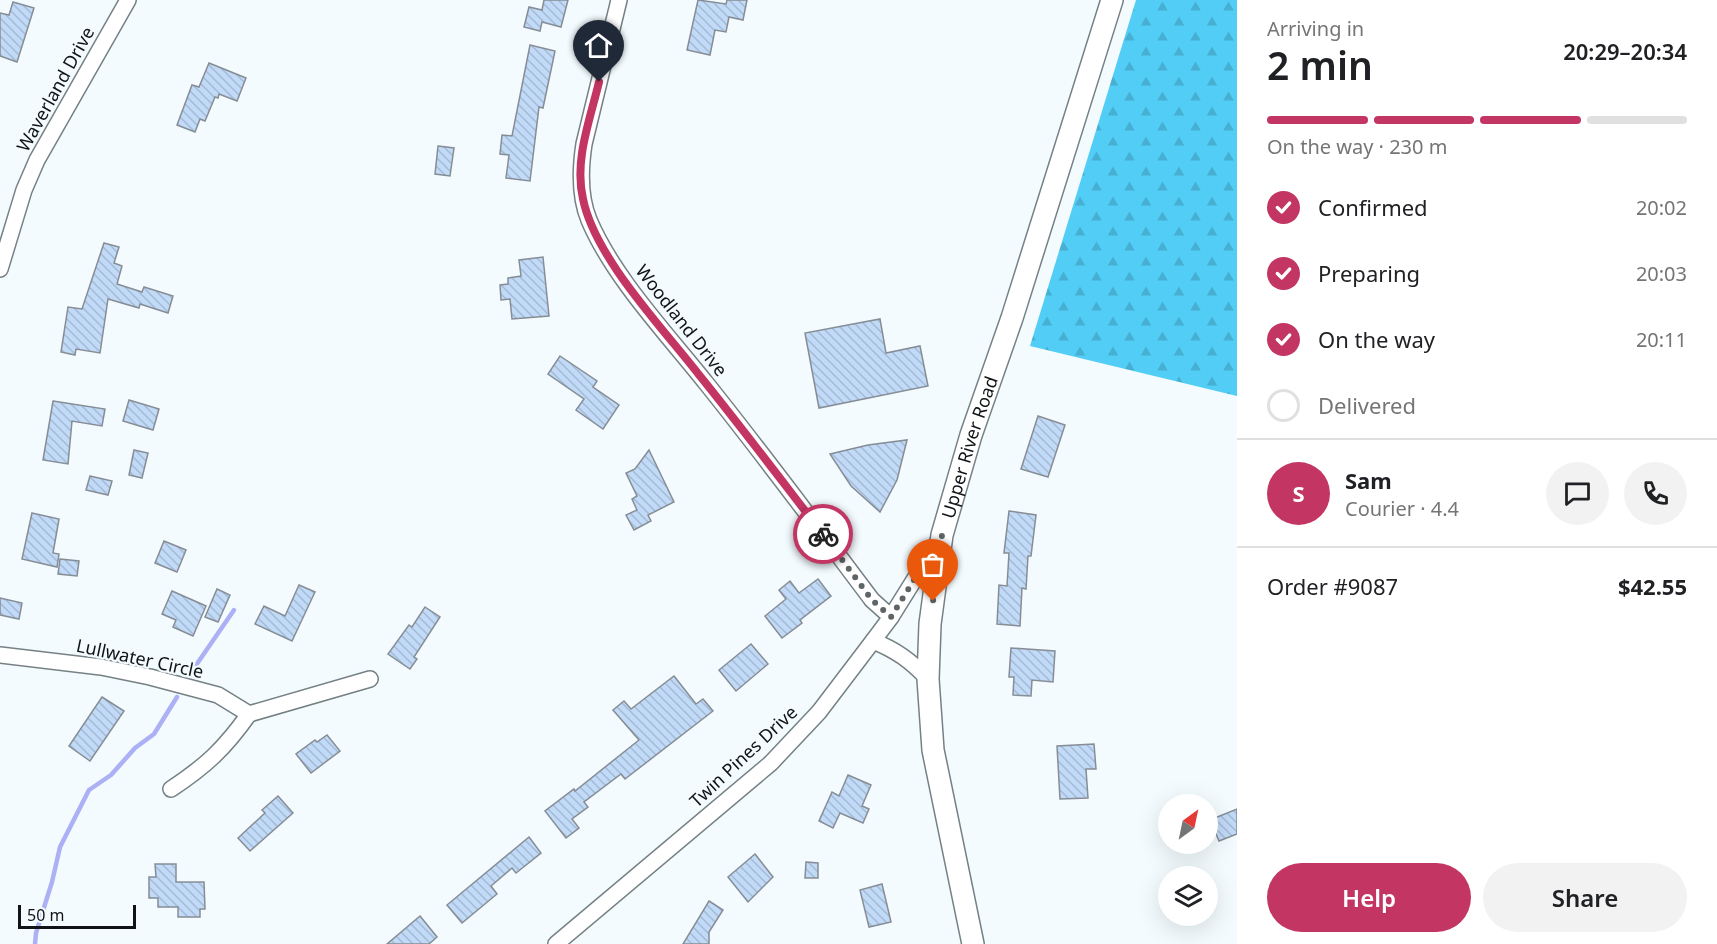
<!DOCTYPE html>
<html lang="en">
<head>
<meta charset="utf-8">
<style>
  :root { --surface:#fff; --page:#f2f2f2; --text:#202124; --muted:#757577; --line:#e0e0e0; --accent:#c33664 }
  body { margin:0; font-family:"Noto Sans",sans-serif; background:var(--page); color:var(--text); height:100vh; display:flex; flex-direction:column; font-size:22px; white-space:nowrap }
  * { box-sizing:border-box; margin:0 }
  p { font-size:20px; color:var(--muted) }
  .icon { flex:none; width:33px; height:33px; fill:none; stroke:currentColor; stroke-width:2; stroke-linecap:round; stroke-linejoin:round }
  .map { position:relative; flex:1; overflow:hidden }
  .side { display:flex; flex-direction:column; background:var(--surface); width:480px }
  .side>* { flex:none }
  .needle { width:39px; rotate:33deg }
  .buttons { position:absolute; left:1158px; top:794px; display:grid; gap:12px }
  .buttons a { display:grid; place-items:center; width:60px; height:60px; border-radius:50%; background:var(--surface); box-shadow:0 6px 24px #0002; font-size:30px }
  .scale { position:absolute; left:18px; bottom:15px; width:118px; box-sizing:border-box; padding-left:6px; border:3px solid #101416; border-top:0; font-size:16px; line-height:21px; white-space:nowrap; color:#101416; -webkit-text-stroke:4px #f3fbfe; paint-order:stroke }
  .pin { position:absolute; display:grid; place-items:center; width:51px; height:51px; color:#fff; margin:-62px -26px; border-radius:50% 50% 50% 0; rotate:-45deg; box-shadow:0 0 6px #0007 }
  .pin .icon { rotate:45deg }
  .courier { position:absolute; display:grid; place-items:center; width:60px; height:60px; margin:-30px; border:4px solid #c33664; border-radius:50%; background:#fff; color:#222; box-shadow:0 2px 8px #0007 }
  .head em { font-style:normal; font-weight:600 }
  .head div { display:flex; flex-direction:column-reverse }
  .head { display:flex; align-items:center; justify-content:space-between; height:102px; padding:0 30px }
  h1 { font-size:39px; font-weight:600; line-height:45px }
  .bar { display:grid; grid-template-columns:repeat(4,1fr); gap:9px 6px; align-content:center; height:72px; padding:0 30px }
  .bar i { height:8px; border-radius:4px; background:var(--line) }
  .bar .active { background:var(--accent) }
  .bar p { grid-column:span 4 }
  .line { display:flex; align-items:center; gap:15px; padding:0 30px; border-top:2px solid var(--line) }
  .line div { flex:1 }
  .round { display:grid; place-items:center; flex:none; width:63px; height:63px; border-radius:32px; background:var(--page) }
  ol { padding:0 30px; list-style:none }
  li { display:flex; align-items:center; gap:18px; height:66px }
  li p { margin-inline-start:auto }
  li .icon { padding:6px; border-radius:50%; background:var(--accent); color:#fff; stroke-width:4 }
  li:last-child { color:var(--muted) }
  li i { width:33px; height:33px; border:3px solid var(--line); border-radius:50% }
  .primary-button { display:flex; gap:12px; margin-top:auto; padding:12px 30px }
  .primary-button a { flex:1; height:69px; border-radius:36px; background:var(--accent); color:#fff; font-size:24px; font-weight:600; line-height:69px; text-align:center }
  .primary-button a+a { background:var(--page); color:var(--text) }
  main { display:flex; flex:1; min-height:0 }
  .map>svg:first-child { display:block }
  .forest { fill:url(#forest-firs) }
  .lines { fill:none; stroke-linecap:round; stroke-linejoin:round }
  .stream { stroke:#acb1f6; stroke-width:4.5 }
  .building { fill:url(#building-back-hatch); stroke:#868d95; stroke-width:1.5 }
  .street-casing { stroke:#758185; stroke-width:18 }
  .secondary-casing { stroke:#758185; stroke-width:24 }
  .street { stroke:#fff; stroke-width:15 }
  .secondary { stroke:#fff; stroke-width:21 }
  .done { stroke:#5f6567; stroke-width:6; stroke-dasharray:0 10.8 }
  .route { stroke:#c33664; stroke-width:8 }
  .labels { text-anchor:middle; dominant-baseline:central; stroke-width:4.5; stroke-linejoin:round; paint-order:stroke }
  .street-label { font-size:18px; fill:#101416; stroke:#f3fbfe }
</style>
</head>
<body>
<main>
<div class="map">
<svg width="1237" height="944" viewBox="0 0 1237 944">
  <defs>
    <pattern id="forest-firs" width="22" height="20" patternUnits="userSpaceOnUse" patternTransform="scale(1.5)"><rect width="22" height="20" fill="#51cdf6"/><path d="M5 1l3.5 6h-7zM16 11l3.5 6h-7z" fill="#46afd2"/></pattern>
    <pattern id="building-back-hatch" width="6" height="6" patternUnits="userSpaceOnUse" patternTransform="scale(1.5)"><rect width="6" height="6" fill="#c1daf8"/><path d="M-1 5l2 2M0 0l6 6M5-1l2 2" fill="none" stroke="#a5bad4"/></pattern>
  </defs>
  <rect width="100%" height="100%" fill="#f3fbfe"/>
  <!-- forest -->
  <path class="forest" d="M1136,0h101v396l-207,-50z"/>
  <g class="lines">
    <!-- stream -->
    <g class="stream">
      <path d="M190,674l44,-64"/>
      <path d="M35,944l1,-11 16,-51 8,-35 29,-57 22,-15 24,-27 19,-14 23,-37"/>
    </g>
  </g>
  <!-- building -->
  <g class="building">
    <path d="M544,0h24l-7,27 -19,-5 -2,9 -16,-4 5,-20 13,3z"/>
    <path d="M698,0l28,4 1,-4h20l-4,20 -14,-3 -3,15 -11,-2 -5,25 -23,-5z"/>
    <path d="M13,2l21,6 -17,54 -17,-6v-43l9,2z"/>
    <path d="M530,45l25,6 -12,57 -4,-1 -9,74 -24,-3 3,-23 -9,-1 2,-19 10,1z"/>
    <path d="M209,63l37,15 -9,23 -18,-7 -1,4 -3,-1 -10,24 -5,-2 -5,13 -18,-7 15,-40 7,2z"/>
    <path d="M438,146l16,2 -4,28 -15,-2z"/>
    <path d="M104,243l15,4 -5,16 8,3 -5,18 25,8 2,-5 29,9 -5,17 -28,-9 -1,4 -31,-9 -8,54 -24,-4 -1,6 -14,-3 7,-45 14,2z"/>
    <path d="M543,257l6,59 -37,3 -2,-20 -9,1 -1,-15 8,-1v-6l13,-2 -2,-16z"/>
    <path d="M880,319l6,34 34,-7 8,40 -109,22 -14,-75z"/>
    <path d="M560,356l37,25 -4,6 26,18 -16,24 -27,-19 8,-11 -36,-25z"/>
    <path d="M129,400l30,9 -6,21 -30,-9z"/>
    <path d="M53,401l52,8 -3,17 -30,-5 -4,43 -25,-4z"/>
    <path d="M1038,416l27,9 -17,52 -27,-8z"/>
    <path d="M907,440l-10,40 -17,32 -29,-26 -21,-32 38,-9z"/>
    <path d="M134,450l14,3 -6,25 -13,-3z"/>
    <path d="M649,450l25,52 -26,13 3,6 -17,9 -8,-15 11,-5 -5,-11 5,-3 -11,-23 9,-4z"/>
    <path d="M90,476l22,5 -4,14 -22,-5z"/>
    <path d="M1009,511l27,4 -5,41h-3l-2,33 -4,-1 -2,38 -23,-2 2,-39 8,1 2,-33h-5z"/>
    <path d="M32,513l27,6 -6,34 6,1 -2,13 -35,-8z"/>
    <path d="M164,541l22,9 -9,22 -22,-9z"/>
    <path d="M60,559l19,2 -2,15 -19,-2z"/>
    <path d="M818,579l13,17 -31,24 2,3 -20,15 -17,-22 21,-17 -7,-9 11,-9 9,12z"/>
    <path d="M299,585l16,7 -23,49 -37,-17 9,-18 21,10z"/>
    <path d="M217,589l13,6 -12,27 -13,-5z"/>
    <path d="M172,591l34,15 -13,30 -20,-9 3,-7 -14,-6z"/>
    <path d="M0,598l22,5 -3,16 -19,-4z"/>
    <path d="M425,607l15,10 -26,40 3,2 -7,10 -22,-15 21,-29 3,2z"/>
    <path d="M751,644l17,20 -32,27 -17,-21z"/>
    <path d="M1011,648l44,3 -2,31 -21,-2 -1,16 -18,-1 1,-18h-5z"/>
    <path d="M674,676l22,28 7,-5 10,12 -88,68 -4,-5 -37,28 4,5 -16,12 7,9 -13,10 -21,-27 29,-22 1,2 64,-51 -26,-30 11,-9 7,8z"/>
    <path d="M102,697l22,14 -34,50 -21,-15z"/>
    <path d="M327,735l13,16 -29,22 -15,-19 19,-14 2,2z"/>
    <path d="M1094,744l2,25h-10l2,29 -28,1 -3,-53z"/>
    <path d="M848,775l23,10 -9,21 7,3 -6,14 -23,-10 -7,15 -14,-7 13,-29 7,4z"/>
    <path d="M278,796l15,17 -43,38 -12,-13 27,-25 -3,-3z"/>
    <path d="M1237,809v25l-18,7 -9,-21z"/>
    <path d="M529,837l12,16 -25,20 -4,-5 -21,18 6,8 -35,29 -15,-18z"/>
    <path d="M755,854l18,23 -25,25 -20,-25z"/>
    <path d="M806,862l12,1v15h-13z"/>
    <path d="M155,864h21v18h28l1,27h-5v8h-22v-10h-20v-9h-9v-21h7z"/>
    <path d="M882,884l9,38 -22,5 -9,-37z"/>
    <path d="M709,901l14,9 -14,22v12h-26z"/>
    <path d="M420,916l17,21 -8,7h-42z"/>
  </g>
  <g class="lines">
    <!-- street casing -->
    <g class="street-casing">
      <g id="street">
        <path d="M619,0l-35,144c-4,26 -5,52 5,76 24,57 78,114 117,163 57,71 111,144 166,217l19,17"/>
        <path d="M0,269l24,-79 13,-30 91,-160"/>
        <path d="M873,641c23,9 38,20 55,38"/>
        <path d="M0,655l101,12 49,10 68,18 31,19 121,-35"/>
        <path d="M171,789c35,-23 54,-41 78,-75"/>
        <path d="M556,944l215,-181 48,-51 54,-71 18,-24 48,-77"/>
      </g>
    </g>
    <!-- secondary casing -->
    <g class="secondary-casing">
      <g id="secondary">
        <path id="s1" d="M973,944l-40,-194 -5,-71 2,-55 12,-89 29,-100 41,-117 100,-318"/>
      </g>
    </g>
    <!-- street -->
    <use href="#street" class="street"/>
    <!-- secondary -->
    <use href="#secondary" class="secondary"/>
  </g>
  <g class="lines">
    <!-- done -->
    <path class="done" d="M823,534l49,66 19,17 51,-82 -9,66"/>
    <!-- route -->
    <path class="route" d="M599,82c-9,38 -25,78 -16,117 12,59 80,129 117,177 42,52 82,105 123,158"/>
  </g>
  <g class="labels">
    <!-- street labels -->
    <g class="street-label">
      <text transform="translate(55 89) rotate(-61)">Waverland Drive</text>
      <text transform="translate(682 320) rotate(52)">Woodland Drive</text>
      <text stroke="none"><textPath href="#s1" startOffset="506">Upper River Road</textPath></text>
      <text transform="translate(140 658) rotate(12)">Lullwater Circle</text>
      <text transform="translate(743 756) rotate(-43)">Twin Pines Drive</text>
    </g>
  </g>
</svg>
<div class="buttons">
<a><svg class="needle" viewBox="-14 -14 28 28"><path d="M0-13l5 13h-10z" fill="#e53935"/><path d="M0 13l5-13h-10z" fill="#757577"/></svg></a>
<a><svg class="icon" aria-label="layers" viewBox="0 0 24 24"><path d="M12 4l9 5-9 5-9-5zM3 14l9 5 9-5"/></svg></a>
</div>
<div class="scale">50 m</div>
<div class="pin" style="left:933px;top:601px;background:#ea580c"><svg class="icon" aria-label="bag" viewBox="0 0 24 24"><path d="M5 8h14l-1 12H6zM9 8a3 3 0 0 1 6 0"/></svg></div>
<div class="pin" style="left:599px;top:82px;background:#1f2937"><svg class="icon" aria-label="home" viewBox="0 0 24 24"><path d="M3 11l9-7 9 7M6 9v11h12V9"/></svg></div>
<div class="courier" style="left:823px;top:534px"><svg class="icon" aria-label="bike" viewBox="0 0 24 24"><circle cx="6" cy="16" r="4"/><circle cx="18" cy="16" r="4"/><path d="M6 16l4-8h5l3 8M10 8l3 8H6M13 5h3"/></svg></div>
</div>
<section class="side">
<div class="head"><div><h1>2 min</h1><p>Arriving in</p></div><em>20:29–20:34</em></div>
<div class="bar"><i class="active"></i><i class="active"></i><i class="active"></i><i></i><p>On the way · 230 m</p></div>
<ol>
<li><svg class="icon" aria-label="check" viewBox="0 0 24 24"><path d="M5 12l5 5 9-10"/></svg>Confirmed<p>20:02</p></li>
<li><svg class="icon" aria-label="check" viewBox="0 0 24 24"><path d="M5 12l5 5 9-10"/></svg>Preparing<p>20:03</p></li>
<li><svg class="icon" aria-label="check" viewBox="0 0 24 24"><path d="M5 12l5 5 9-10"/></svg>On the way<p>20:11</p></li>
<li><i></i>Delivered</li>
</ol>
<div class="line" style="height:108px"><b class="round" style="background:var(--accent);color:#fff">S</b><div><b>Sam</b><p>Courier · 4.4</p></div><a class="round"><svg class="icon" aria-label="chat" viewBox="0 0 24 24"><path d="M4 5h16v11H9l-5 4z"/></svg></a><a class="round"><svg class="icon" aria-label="phone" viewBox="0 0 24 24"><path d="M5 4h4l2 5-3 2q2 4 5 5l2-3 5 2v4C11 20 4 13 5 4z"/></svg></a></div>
<div class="line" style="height:78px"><div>Order #9087</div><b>$42.55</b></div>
<div class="primary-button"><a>Help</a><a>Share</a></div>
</section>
</main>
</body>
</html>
